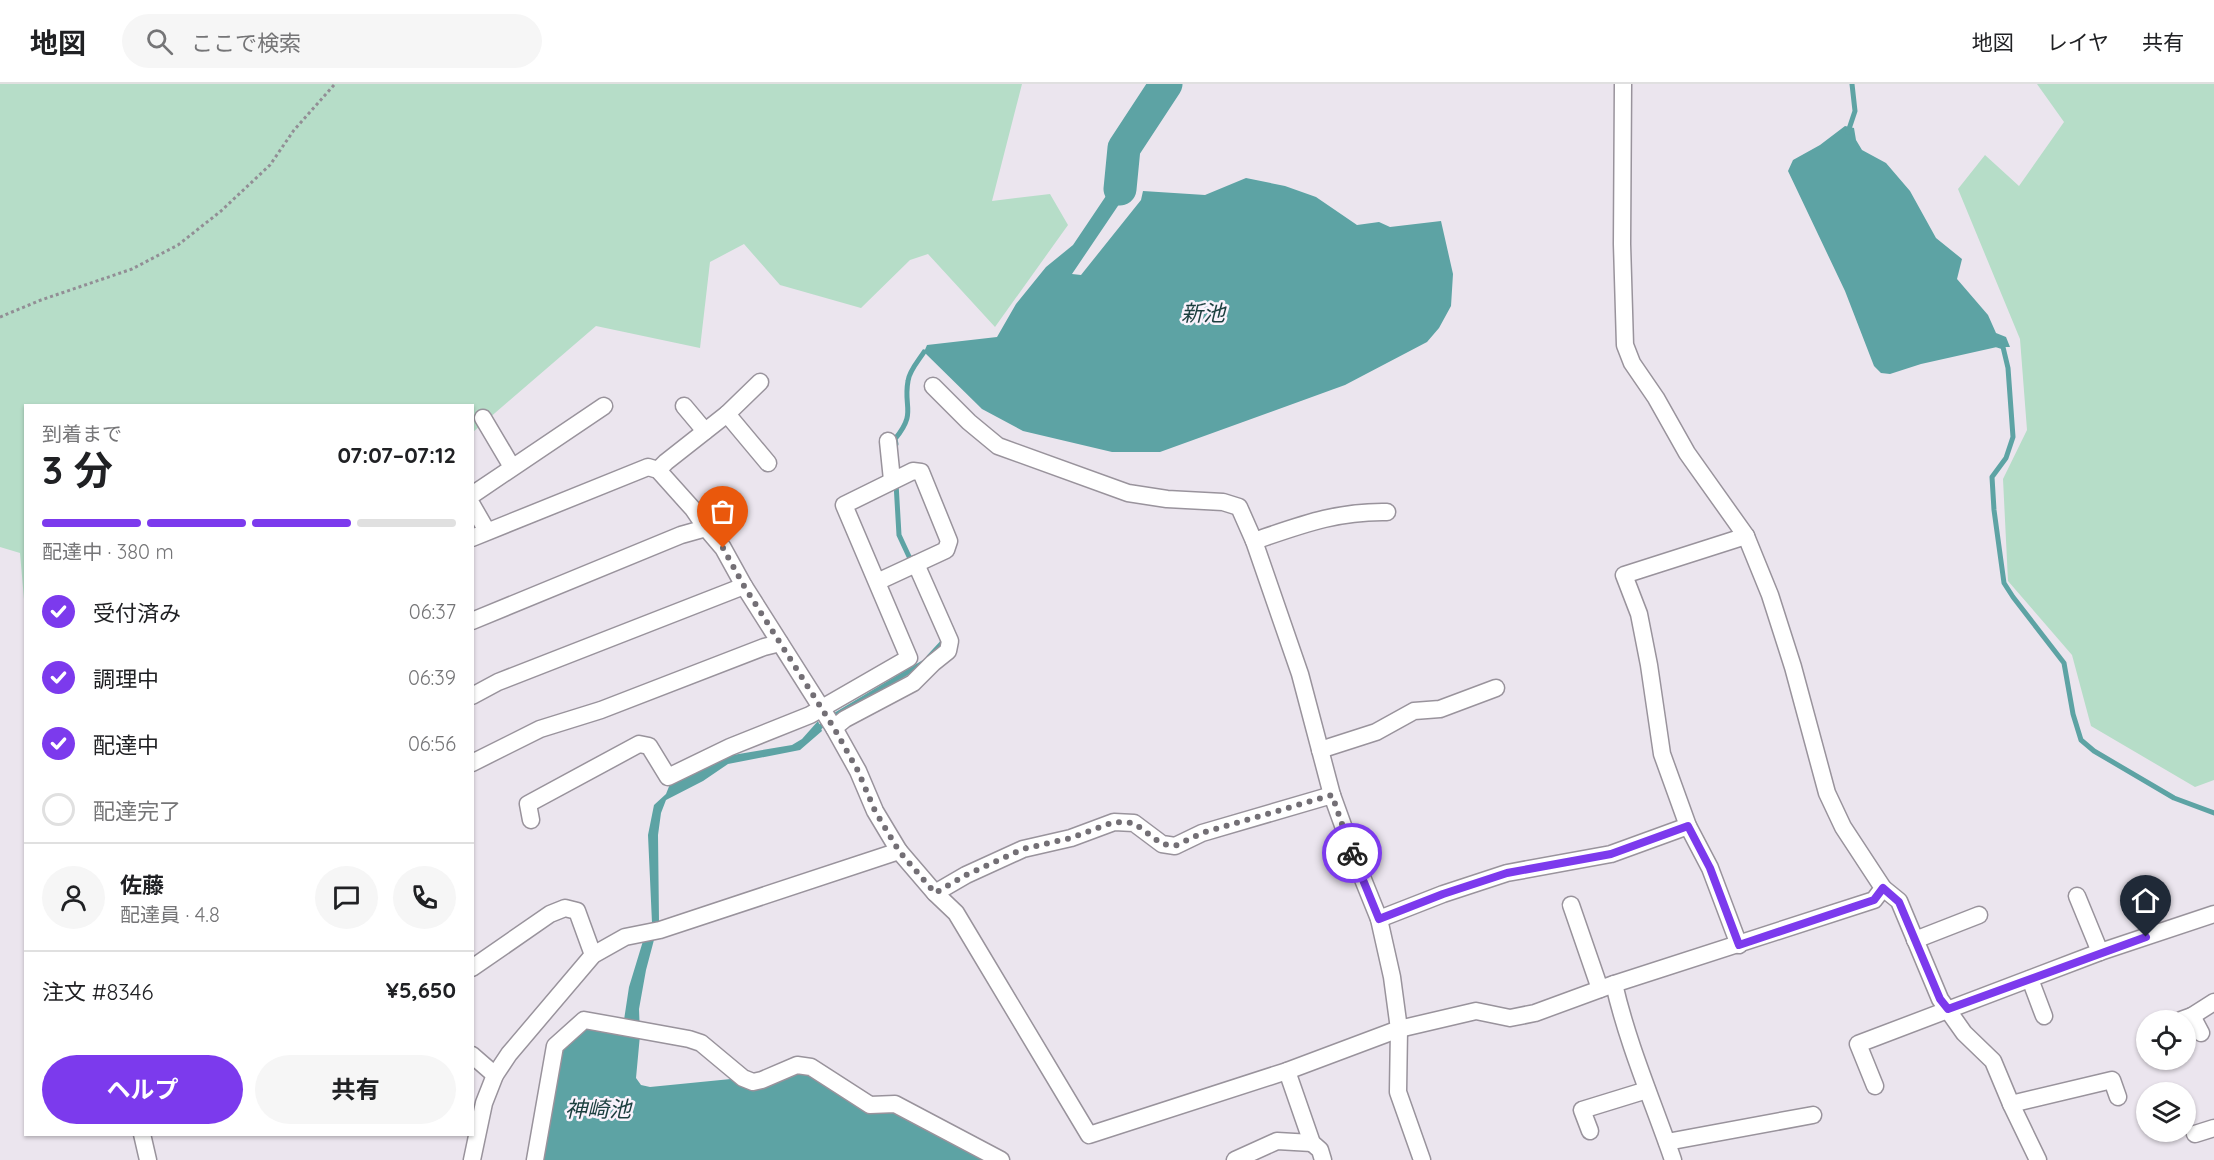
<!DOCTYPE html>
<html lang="ja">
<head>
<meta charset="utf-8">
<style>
  :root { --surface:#fff; --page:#f6f6f6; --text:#202124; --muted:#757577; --line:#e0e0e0; --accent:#7c3aed }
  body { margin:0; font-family:Quicksand,"Noto Sans JP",sans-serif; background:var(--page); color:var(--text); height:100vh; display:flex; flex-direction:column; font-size:22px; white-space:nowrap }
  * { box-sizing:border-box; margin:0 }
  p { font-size:20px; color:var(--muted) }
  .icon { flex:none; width:33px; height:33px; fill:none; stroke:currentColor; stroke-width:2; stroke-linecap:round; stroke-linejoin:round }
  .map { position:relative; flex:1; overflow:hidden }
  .details { position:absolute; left:24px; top:320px; width:450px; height:732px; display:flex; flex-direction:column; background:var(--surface); border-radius:0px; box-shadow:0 2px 4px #0004 }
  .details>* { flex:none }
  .fabs { position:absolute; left:2136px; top:926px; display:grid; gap:12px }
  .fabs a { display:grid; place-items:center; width:60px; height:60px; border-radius:50%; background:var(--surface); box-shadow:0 2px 4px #0004; font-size:30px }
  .pin { position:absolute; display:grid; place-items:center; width:51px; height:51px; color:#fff; margin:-62px -26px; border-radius:50% 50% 50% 0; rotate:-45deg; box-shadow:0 0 6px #0007 }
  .pin .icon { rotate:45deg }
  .courier { position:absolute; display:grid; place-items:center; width:60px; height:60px; margin:-30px; border:4px solid #7c3aed; border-radius:50%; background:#fff; color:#222; box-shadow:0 2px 8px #0007 }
  .overview em { font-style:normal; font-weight:700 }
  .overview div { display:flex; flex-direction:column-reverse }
  .overview { display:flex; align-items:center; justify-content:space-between; height:102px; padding:0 18px }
  h1 { font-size:39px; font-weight:700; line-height:45px }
  .bar { display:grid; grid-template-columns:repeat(4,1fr); gap:9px 6px; align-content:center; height:72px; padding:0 18px }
  .bar i { height:8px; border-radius:4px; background:var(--line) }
  .bar .current { background:var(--accent) }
  .bar p { grid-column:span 4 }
  .line { display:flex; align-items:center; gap:15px; padding:0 18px; border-top:2px solid var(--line) }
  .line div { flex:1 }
  .round { display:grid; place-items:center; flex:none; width:63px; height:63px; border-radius:32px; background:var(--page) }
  ol { padding:0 18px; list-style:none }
  li { display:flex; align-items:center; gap:18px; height:66px }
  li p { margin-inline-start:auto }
  li .icon { padding:6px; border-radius:50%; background:var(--accent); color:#fff; stroke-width:4 }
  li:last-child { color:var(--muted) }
  li i { width:33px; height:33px; border:3px solid var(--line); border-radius:50% }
  .action { display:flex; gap:12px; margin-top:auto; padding:12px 18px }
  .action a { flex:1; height:69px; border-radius:36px; background:var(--accent); color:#fff; font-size:24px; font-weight:700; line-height:69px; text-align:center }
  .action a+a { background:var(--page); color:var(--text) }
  header { display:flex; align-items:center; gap:36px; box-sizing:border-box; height:84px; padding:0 30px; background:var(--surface); border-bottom:2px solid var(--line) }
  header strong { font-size:28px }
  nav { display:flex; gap:33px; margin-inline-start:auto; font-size:21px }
  .search { width:420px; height:54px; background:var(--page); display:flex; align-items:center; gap:15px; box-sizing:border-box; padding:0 21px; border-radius:33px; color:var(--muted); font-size:22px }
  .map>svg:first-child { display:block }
  .green { fill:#b6ddc8 }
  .water { fill:#5da3a4 }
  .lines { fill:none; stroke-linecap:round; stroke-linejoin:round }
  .stream { stroke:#5da3a4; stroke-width:5 }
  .river { stroke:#5da3a4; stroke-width:33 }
  .street-casing { stroke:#99939c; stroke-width:19 }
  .path { stroke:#928e95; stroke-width:3; stroke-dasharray:3 3; stroke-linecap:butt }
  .street { stroke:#fff; stroke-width:16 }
  .done { stroke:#736f75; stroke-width:6; stroke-dasharray:0 10.8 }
  .route { stroke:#7c3aed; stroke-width:8 }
  .labels { text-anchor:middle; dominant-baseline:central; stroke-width:5; stroke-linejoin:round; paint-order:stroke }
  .water-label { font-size:22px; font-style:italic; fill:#1b3e3e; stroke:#f9f2fc }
</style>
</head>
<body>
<header>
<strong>地図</strong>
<div class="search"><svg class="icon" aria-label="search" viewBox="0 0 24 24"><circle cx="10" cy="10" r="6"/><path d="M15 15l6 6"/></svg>ここで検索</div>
<nav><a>地図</a><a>レイヤ</a><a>共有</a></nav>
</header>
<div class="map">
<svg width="2214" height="1076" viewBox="0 0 2214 1076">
  <rect width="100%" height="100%" fill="#ebe5ee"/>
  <!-- green -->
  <g class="green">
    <path d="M0,0h1022l-30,117 58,-7 18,31 -73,102 -67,-73 -18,6 -49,48 -81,-23 -36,-41 -34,18 -10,86 -104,-22 -123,106 -1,-27h-446l-1,206 -5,-58 -20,-6z"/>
    <path d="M2037,0h177v696l-19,7 -104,-61 -19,-71 -64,-74 -5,-102 24,-49 -7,-91 -62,-150 27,-34 34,31 45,-64z"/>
  </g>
  <!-- water -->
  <g class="water">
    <path d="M1845,42l9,2 2,12 6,10 24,13 24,28 26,47 26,21 -5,20 31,36 8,18 10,4 4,10h-13l-76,17 -31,10 -9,-1 -7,-7 -29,-75 -57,-120 5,-11 27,-15z"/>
    <path d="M1246,94l39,8 31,11 41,28 22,-3 11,5 51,-6 12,53 -2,32 -12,22 -12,14 -82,43 -185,67h-48l-89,-21 -41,-22 -58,-57 3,-7 70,-8 19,-33 30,-37 27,-22 39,-58 16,4 -56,83 9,1 60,-75 2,-9 62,4z"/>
    <path d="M818,637l4,10 -22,19 -72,14 -25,17 -37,19 -5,13 -3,22 1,86 -13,49 -7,39 1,26 -4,43 5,7 9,2 81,-8 16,7 50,-16 95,38 97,52h-449l18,-108 28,-25 38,-7 5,-33 14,-46 9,-18 -4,-88 6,-30 12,-11 4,-10 51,-27 71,-12 10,-6z"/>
  </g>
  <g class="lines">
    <!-- stream -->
    <g class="stream">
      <path d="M1848,48l7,-21 -3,-27"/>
      <path d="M1997,261l6,2 5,21 5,69 -7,21 -14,19 2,33 10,73 9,14 51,66 9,51 8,26 13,11 80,47 40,15"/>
      <path d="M896,360l-1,-5c22,-27 8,-31 13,-58 1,-10 11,-21 16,-29"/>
      <path d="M896,399l3,52 13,28"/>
      <path d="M929,573l13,-14 1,-5"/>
      <path d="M816,646l18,-14 89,-53"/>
    </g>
    <!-- river -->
    <path class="river" d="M1120,105l4,-41 42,-64"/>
    <!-- street casing -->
    <g class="street-casing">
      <g id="street">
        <path d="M1623,0l-1,160 3,101 7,18 24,35 31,55 59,83 24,59 23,72 34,126 16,34 40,61 -9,12 -260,84c14,61 39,118 59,176"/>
        <path d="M933,302l36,36 29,24 130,47 39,6 56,3 16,5 15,34 46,133 32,121 26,72 21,52 13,58 7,52 -1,63 24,68"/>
        <path d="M684,322l21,25"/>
        <path d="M727,330l41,49"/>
        <path d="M483,334l29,49"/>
        <path d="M888,357l4,39"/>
        <path d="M658,386l8,-8 61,-48 33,-32"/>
        <path d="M472,411l132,-89"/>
        <path d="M472,421l15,26"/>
        <path d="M472,454l176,-71 10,3 35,39 13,19 17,20 21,38 90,142 24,43 17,40 24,40"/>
        <path d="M1254,457c47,-16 83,-30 133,-29"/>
        <path d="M472,537l209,-86 25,-7"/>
        <path d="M472,612l26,-14 246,-96"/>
        <path d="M834,644l11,-9 68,-36 20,-20 15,-12 2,-10 -34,-77"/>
        <path d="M1320,666l56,-18 38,-21 26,-2 56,-21"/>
        <path d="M472,679l68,-34 61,-19 163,-63 16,-4"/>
        <path d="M531,736l-3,-16 111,-60 10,2 19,31 62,-30 80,-32 99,-57 -65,-153 69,-34 8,1 28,69 -3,9 -69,32"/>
        <path d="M1883,804l16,13 41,98 24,34 29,28 18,43 27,56"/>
        <path d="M935,809l31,-18 57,-26 48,-11 43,-16 20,1 28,21 13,2 27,-13 130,-38"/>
        <path d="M2077,812l23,56"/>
        <path d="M1571,821l29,84"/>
        <path d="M1379,835l64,-25 64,-21 104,-19 77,-28"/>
        <path d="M1915,856l64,-25"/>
        <path d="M1739,861l-29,-77 -22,-42 -26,-72 -13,-89 -10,-51 -15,-39 122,-39"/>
        <path d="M472,884l78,-54 15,-6 12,3 16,44"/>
        <path d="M2030,895l14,37"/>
        <path d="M2192,932l9,17"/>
        <path d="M2181,936l11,-4 22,-14"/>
        <path d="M472,971l23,20"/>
        <path d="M1287,987l25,72 8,7 3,10"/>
        <path d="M1875,1002l-17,-42 242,-92 114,-38"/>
        <path d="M2011,1020l101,-24 6,17"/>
        <path d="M1590,1047l-8,-21 65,-20"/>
        <path d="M142,1050l6,26"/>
        <path d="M2195,1050l19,-6"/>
        <path d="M1667,1058l146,-27"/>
        <path d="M472,1076l12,-57 11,-28 14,-21 84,-99 32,-18 35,-7 239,-79 36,42 21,20 133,222 198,-64 112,-42 77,-18 34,7 25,-5 79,-29"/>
        <path d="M535,1076l20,-114 29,-26 105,19 12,4 42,35 10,4 9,-2 35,-15 14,2 59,38 25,-1 106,56"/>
        <path d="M1235,1076l42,-19 35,2"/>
      </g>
    </g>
    <!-- path -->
    <path class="path" d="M0,233l41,-17 91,-31 46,-24 43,-34 49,-46 24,-35 41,-46"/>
    <!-- street -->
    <use href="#street" class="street"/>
  </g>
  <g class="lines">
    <!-- done -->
    <path class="done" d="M723,464l21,38 90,142 24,43 17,40 24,40 36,42 31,-18 57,-26 48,-11 43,-16 20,1 28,21 13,2 27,-13 130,-38 20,58"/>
    <!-- route -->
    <path class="route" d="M1352,769l27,66 64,-25 64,-21 104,-19 77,-28 22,42 29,77 135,-45 9,-12 16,14 41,97 8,10 198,-72"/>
  </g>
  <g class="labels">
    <!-- water labels -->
    <g class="water-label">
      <text x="1203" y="229">新池</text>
      <text x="598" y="1025">神崎池</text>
    </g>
  </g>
</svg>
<div class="fabs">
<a><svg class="icon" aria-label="locate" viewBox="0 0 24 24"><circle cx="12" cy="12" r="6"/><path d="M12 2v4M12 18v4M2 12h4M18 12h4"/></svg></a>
<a><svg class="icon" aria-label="layers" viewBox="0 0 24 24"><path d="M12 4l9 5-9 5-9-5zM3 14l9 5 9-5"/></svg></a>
</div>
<div class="pin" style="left:723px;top:464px;background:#ea580c"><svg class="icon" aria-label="bag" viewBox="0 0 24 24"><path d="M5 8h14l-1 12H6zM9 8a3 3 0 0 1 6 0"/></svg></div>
<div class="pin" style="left:2146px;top:853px;background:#1f2937"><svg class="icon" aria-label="home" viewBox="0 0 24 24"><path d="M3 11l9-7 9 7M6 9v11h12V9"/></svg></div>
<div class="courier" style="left:1352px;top:769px"><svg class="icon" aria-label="bike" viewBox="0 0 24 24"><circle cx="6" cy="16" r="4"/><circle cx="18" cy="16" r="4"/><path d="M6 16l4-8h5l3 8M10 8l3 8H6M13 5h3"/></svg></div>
<section class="details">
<div class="overview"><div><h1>3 分</h1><p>到着まで</p></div><em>07:07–07:12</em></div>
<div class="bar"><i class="current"></i><i class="current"></i><i class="current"></i><i></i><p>配達中 · 380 m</p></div>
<ol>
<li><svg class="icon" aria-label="check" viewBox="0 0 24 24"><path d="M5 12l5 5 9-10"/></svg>受付済み<p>06:37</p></li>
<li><svg class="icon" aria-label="check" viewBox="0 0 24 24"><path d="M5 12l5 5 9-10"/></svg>調理中<p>06:39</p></li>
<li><svg class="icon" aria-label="check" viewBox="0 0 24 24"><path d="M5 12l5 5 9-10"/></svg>配達中<p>06:56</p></li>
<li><i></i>配達完了</li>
</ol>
<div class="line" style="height:108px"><a class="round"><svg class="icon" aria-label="person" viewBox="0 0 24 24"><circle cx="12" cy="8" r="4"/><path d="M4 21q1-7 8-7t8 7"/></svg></a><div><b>佐藤</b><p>配達員 · 4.8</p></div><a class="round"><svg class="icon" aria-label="chat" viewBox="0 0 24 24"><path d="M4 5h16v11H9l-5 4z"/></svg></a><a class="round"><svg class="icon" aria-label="phone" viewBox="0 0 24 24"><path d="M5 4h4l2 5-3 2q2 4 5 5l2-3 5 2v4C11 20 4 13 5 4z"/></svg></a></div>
<div class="line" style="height:78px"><div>注文 #8346</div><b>¥5,650</b></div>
<div class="action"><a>ヘルプ</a><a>共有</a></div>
</section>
</div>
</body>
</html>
